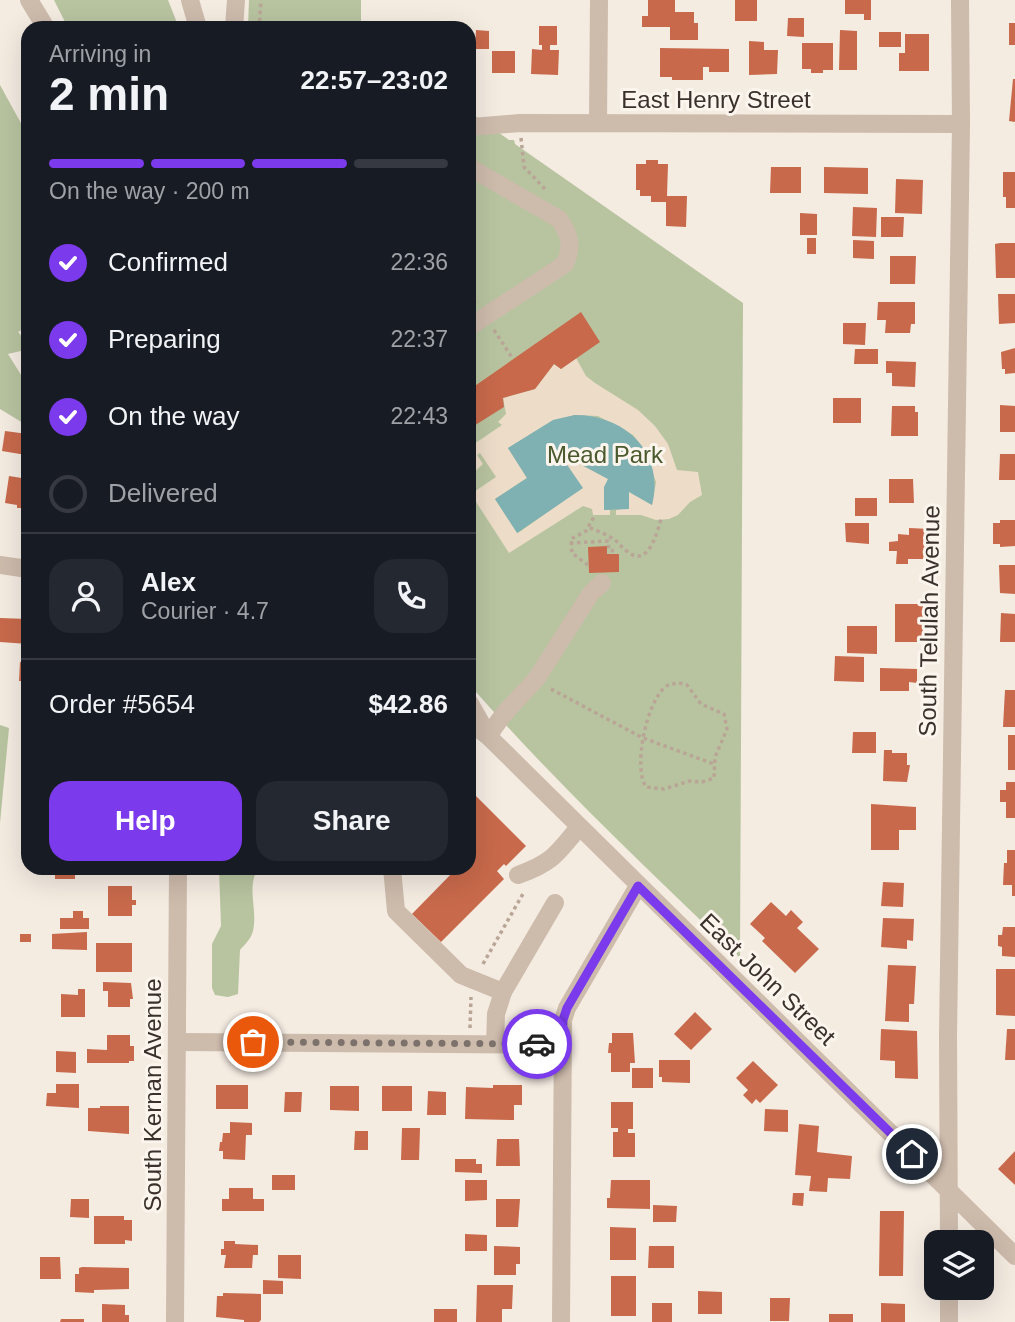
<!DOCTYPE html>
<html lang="en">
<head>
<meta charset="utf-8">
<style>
  :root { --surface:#171b24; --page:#242831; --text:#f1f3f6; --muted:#9ea1a6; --line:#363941; --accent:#7c3aed }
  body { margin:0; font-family:Arial,sans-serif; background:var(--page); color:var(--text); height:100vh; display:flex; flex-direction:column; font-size:26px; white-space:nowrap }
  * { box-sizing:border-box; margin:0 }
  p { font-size:23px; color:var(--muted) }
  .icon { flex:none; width:38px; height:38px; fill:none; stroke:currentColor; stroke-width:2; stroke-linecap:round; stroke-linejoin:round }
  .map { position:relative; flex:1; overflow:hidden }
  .panel { position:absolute; left:21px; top:21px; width:455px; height:854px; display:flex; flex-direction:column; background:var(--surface); border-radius:21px; box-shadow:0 7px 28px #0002 }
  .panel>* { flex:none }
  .controls { position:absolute; left:924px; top:1230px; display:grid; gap:14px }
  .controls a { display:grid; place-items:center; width:70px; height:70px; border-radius:14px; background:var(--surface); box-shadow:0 7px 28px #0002; font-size:35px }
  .pin { position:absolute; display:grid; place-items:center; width:60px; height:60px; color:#fff; margin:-30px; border:4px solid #fff; border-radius:50%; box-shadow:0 2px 7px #0007 }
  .courier { position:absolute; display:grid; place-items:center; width:70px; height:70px; margin:-35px; border:5px solid #7c3aed; border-radius:50%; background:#fff; color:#222; box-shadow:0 2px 9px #0007 }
  .overview em { font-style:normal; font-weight:700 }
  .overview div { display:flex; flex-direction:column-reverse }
  .overview { display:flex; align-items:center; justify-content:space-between; height:119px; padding:0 28px }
  h1 { font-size:46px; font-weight:700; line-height:52px }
  .bar { display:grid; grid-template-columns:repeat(4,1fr); gap:10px 7px; align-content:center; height:84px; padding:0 28px }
  .bar i { height:9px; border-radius:5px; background:var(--line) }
  .bar .current { background:var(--accent) }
  .bar p { grid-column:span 4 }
  .line { display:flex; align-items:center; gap:18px; padding:0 28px; border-top:2px solid var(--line) }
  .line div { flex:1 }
  .round { display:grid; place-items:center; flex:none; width:74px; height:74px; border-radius:21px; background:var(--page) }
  ol { padding:0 28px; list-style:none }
  li { display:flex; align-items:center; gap:21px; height:77px }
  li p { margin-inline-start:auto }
  li .icon { padding:7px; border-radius:50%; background:var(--accent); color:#fff; stroke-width:4 }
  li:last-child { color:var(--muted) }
  li i { width:38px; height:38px; border:4px solid var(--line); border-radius:50% }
  .button { display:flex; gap:14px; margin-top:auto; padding:14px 28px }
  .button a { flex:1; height:80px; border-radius:21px; background:var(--accent); color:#fff; font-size:28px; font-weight:700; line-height:80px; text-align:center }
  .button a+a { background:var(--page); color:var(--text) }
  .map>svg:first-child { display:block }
  .green { fill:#b8c4a0 }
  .plaza { fill:#ecdcc8 }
  .water { fill:#7fb0b2 }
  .building { fill:#c8694b }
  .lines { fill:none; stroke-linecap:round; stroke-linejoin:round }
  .path { stroke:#b9a596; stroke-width:3.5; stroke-dasharray:3.5 3.5; stroke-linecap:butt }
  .minor { stroke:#cdbbac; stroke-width:18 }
  .done { stroke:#7c716b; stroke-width:7; stroke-dasharray:0 12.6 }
  .route { stroke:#7c3aed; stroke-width:9 }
  .labels { text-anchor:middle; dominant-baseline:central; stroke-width:6; stroke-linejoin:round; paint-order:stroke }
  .street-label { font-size:24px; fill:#3b302b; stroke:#fbf5ee }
  .park-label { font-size:24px; fill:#4a5a2e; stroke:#fbf5ee }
</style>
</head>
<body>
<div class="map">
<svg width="1015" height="1322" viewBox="0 0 1015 1322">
  <rect width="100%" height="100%" fill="#f4ebe1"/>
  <!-- green -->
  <g class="green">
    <path d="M54,0h114l11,28h-111z"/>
    <path d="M249,0h112v28h-113z"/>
    <path d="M0,85l28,51v190l-10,6 10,12 -3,6 -17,4 20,32v40l-28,-17z"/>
    <path d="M469,117h8l32,23h5l1,4 228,159 -3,655c-93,-89 -186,-177 -271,-274z"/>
    <path d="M0,725l9,3 -9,95z"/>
    <path d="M219,868h39c-12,21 0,41 -5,63 -2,8 -8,13 -13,19l-2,44 -10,3 -13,-2 -3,-7v-44l9,-18z"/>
  </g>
  <!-- plaza -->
  <path class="plaza" d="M576,358l10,18 9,7 43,27 17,16 13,18 9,26 21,2 4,23 -12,7 -12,13 -9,4 -13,1 -15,-5h-25v-5l13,-2 -1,-17 24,14 4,-23 -12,-33 -11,-14 -35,-19 -23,-1 -21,5 -46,28 19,30 -32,21 23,34 64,-45 -19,-30 2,-2 43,23 -3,31h5v5h-17l-1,-6 -9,-3 -74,47 -38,-59 25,-17 -16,-24 -3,2 6,9 -14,13v-45l5,12 28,-19 -4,-3 8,-8 -3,-16 32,-9 19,-25 7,5z"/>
  <!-- water -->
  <path class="water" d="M575,415c51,0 90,38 77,90l-23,-13v17l-25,1v-23l4,-8 -43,-23 -2,3 20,29 -66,45 -22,-34 32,-21 -19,-30 45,-28z"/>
  <!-- building -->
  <g class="building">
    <path d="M648,0h27v12h19v11h4v17h-28v-13h-28v-11h6z"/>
    <rect x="735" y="0" width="22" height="21"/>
    <path d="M845,0h26v20h-7v-6h-19z"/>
    <path d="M788,18h16v19l-17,-1z"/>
    <rect x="1009" y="23" width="6" height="22"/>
    <path d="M539,26h18v19h-7v5h9l-1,25 -27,-1 1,-25 10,1v-5h-3z"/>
    <path d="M476,30l13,1v18h-14z"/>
    <path d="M840,30l17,1v39h-18z"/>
    <rect x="879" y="32" width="22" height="15"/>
    <path d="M905,34h24v37h-30v-18h6z"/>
    <path d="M749,41l15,1v8h14l-1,24 -28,1z"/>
    <path d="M802,43h31v27h-10v3h-12v-4h-9z"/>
    <path d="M660,48l69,1v23h-20v-5h-6v13h-31v-3h-12z"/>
    <rect x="492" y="51" width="23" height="22"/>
    <path d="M1013,79h2v43l-6,-1z"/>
    <path d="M646,160h12v4h10l-1,32h20l-1,31 -20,-1v-24h-15v-6h-11v-6h-4v-26h10z"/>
    <path d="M771,167h30v26h-31z"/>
    <path d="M824,167l44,1v26l-44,-1z"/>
    <path d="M1003,172h12v36h-9v-11h-3z"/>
    <path d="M896,179l27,1 -1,34 -27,-1z"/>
    <path d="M853,207l24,1 -1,29 -24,-1z"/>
    <path d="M800,213l17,1v21h-17z"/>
    <path d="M881,217h23l-1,20h-22z"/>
    <rect x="807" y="238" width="9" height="16"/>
    <path d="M853,240l21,1v18l-21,-1z"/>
    <path d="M1000,243h15v35h-19l-1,-34z"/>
    <path d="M890,256h26l-1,28h-25z"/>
    <path d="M998,294h17v29l-16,1z"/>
    <path d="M878,302h37v22h-4l-1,9h-25l1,-13h-9z"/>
    <path d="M581,312l19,30 -39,27 -7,-5 -19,25 -32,9 1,9 -35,22v-39z"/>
    <path d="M843,323h23l-1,22 -22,-1z"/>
    <path d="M1015,348v25l-10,1v-5h-3l-1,-17z"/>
    <path d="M855,349h23v15h-24z"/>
    <path d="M886,361l30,1 -1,25 -23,-1v-13h-6z"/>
    <rect x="833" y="398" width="28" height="25"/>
    <path d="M1000,405l15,1v26h-15z"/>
    <path d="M892,406h23v6h3v24h-27z"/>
    <path d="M5,431l23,3 -2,21 -24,-4z"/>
    <path d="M1000,454h15v26h-16z"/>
    <path d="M9,476l19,3v34l-7,-1v-4h-4v-3l-12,-2z"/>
    <path d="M889,479h24l1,24h-25z"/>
    <rect x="855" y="498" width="22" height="18"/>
    <path d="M1000,520h15v26l-15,1v-3h-7v-21h7z"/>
    <path d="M845,523h24v21l-23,-2z"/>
    <path d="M909,528l22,1v30h-23v5h-12l1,-13h-8v-9l9,-1v-7l11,1z"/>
    <path d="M607,546v8h12v18l-30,1 -1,-26z"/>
    <path d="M999,565h16v29l-15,-1z"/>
    <rect x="895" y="604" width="28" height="38"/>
    <path d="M1001,613l14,1v28h-15z"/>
    <path d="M0,618l28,1v25l-28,-2z"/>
    <path d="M847,626h30v28l-30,-1z"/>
    <path d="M835,656l29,1v25l-30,-1z"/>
    <path d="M20,662h8v19h-9z"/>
    <path d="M880,668l37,1v14l-8,-1v9h-29z"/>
    <path d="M1005,690h10v37h-12z"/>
    <path d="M853,732h23v21h-24z"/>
    <rect x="1008" y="735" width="7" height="35"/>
    <path d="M884,750h8v3h15v12h3l-3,17 -24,-1z"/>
    <path d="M1006,782h9v36h-9v-16h-6v-12h6z"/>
    <path d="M469,789l57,57 -20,20 -2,-2 -7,7 7,8 -63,63 -29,-28 44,-45 -1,-1h14z"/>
    <path d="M871,804l45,3v23h-17v20h-28z"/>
    <path d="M1007,850h8v46h-3v-11h-9l1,-22h3z"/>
    <rect x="55" y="868" width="20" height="11"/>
    <path d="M96,868h39v5l-39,-1z"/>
    <path d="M883,882l21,1 -1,24 -22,-1z"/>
    <path d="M108,886h24v14h4v5h-4v11h-24z"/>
    <path d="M771,902l15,14 5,-6 12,12 -6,6 22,21 -24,24 -33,-32 3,-3 -15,-14z"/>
    <path d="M73,911h10v7h6v11h-29v-11h13z"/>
    <path d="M883,918l31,1 -1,22 -6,-1v9l-26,-2z"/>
    <path d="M1003,927h12v30l-13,-1v-9l-4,-1v-11h4z"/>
    <path d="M87,932v18l-35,-1v-15z"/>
    <rect x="20" y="934" width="11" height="8"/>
    <rect x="96" y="943" width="36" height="29"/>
    <path d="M888,965l28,1 -2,38h-5v18l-24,-1z"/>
    <path d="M996,969h19v47l-19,-1z"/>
    <path d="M103,982l28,1 2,16h-3v8h-22v-16h-5z"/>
    <path d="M78,989h7v28h-24v-23l17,1z"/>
    <path d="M695,1012l17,17 -21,21 -17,-16z"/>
    <path d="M881,1029l36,2 1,48 -23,-1v-17l-15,-1z"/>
    <path d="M1007,1029h8v31h-10z"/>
    <path d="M612,1033h21l2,30h-5v9h-19v-19h-3l1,-10h3z"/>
    <path d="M107,1035h23v11h4v15h-5v2h-42v-14l20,1z"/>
    <path d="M56,1051l20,1v21l-20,-1z"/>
    <path d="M659,1060h31v23l-28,-1v-5h-3z"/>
    <path d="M753,1061l25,24 -18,18 -4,-4 -4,5 -9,-9 5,-5 -12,-12z"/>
    <rect x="632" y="1068" width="21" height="20"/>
    <path d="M56,1084h23v24l-33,-2 1,-13h9z"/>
    <rect x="216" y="1085" width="32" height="24"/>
    <path d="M493,1085h29v20h-8v15l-49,-1 1,-32 27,1z"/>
    <path d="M330,1086h29v25l-29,-1z"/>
    <rect x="382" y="1086" width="30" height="25"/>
    <path d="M428,1091l18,1v23h-19z"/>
    <path d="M285,1092h17l-1,20h-17z"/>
    <path d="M611,1102h22v27h-5v4h7v24h-22v-25h5v-4h-7z"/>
    <path d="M100,1106h29v28l-41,-3v-23h12z"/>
    <path d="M765,1109l23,1v22l-24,-1z"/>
    <path d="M230,1122l22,1v12h-6l-1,25 -22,-1v-8h-4l1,-9h2l1,-9h7z"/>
    <path d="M799,1124l20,2 -2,26 35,4 -2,23 -22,-1 -1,14 -18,-1 2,-15 -16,-1z"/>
    <path d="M402,1128h18l-1,32h-18z"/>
    <path d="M355,1131h13v19h-14z"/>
    <path d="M497,1139h22l1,27h-24z"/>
    <path d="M1015,1151v34l-17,-16z"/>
    <path d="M455,1159h21v5h6v9l-27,-1z"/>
    <rect x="272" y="1175" width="23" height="15"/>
    <path d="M465,1180h22v20l-22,1z"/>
    <path d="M611,1180h39v29l-43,-1v-10h3z"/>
    <path d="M229,1188h24v11h11v12h-42v-12h7z"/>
    <path d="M793,1193h11l-1,13 -11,-1z"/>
    <path d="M71,1199h18v19l-19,-1z"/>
    <path d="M496,1199h24l-2,28h-22z"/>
    <path d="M653,1205l24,1 -1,16h-23z"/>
    <path d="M880,1211h24l-1,65h-24z"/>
    <path d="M94,1216h30v4h8v21l-7,-1v4h-31z"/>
    <path d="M610,1227l26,1v32h-26z"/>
    <path d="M465,1234l22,1v16h-22z"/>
    <path d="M224,1241h11v3l23,1v10h-5l-1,13h-28l2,-13h-5v-6h3z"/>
    <path d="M494,1246l26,1v17h-4v11h-22z"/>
    <path d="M649,1246h25v22h-26z"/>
    <path d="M278,1255h23v24l-23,-1z"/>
    <path d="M40,1257h20l1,22h-21z"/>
    <path d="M82,1267l47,1v21l-35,1v3l-19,-1v-18h4v-6z"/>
    <rect x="611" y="1276" width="25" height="40"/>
    <path d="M263,1280l20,1v13h-20z"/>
    <path d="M477,1285h36l-1,24h-10v13h-26z"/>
    <path d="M698,1291l24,1v22h-24z"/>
    <path d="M223,1293l38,1v26l-2,2h-15v-2l-28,-3 1,-21h6z"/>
    <path d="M770,1298h20l-1,23h-19z"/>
    <rect x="652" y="1303" width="20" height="19"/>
    <path d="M881,1303l24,1v18h-24z"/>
    <path d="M102,1304l23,1v10h4v7h-27z"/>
    <rect x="434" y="1309" width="23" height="13"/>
    <rect x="829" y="1314" width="24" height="8"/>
    <path d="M61,1319h23v3h-24z"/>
  </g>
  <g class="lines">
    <!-- path -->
    <g class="path">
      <path d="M259,28l2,-28"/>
      <path d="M521,138l3,29 21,22"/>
      <path d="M469,290l8,12"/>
      <path d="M494,330l19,29"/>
      <path d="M590,528c8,3 18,7 25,12 5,4 8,9 13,12 20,16 29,-19 33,-33"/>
      <path d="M570,543l38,-2 1,9 5,1"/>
      <path d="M588,565l-16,-12 -1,-14 15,-8 9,-16"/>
      <path d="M679,683l8,2 14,19 23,10 3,15 -12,28 -1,21 -12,4 -12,-1 -26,8 -18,-2c-13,-20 0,-82 18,-99 4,-4 9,-4 15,-5z"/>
      <path d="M551,689l92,49 71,26"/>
      <path d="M483,964l41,-72"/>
      <path d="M470,1028l1,-31"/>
    </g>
    <!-- minor -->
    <g class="minor">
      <path d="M29,0l17,28"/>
      <path d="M190,0l8,28"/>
      <path d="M234,28l2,-28"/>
      <path d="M598,123l1,-123"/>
      <path d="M472,127l48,-4 441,1"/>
      <path d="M469,167l90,52c11,16 14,26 6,45l-96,63"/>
      <path d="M0,565l28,4"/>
      <path d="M469,702l16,28"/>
      <path d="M469,722l19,14 527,520"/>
      <path d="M488,736l15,-21 34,-37 54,-85 11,-10"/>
      <path d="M392,868l4,43 65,64 42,17"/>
      <path d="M518,875c34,-12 39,-21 61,-48"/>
      <path d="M177,1042l385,3"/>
      <path d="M495,1044l1,-30 7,-22 52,-89"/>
      <path d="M949,1242l-1,-206 13,-912 -1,-124"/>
      <path d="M175,1322l3,-454"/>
      <path d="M561,1322l2,-302 4,-12 71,-122"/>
      <path d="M949,1322v-34"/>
    </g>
  </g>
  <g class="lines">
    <!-- done -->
    <path class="done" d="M253,1042l284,2"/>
    <!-- route -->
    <path class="route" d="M537,1044l25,1 1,-25 4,-12 71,-122 274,268"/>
  </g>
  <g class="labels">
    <!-- street labels -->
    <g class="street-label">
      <text x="716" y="99">East Henry Street</text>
      <text transform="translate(929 621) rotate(-89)">South Telulah Avenue</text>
      <text transform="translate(768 979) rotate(44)">East John Street</text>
      <text transform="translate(152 1095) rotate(-90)">South Kernan Avenue</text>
    </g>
    <!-- park labels -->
    <g class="park-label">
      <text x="605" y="454">Mead Park</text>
    </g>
  </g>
</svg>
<div class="controls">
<a><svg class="icon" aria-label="layers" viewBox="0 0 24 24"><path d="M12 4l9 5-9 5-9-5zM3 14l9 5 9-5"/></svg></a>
</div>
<div class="pin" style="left:253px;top:1042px;background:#ea580c"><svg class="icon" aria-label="bag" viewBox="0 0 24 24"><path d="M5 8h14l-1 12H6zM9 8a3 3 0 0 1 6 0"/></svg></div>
<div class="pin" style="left:912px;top:1154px;background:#1f2937"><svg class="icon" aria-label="home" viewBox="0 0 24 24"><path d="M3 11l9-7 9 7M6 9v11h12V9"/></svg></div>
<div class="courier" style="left:537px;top:1044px"><svg class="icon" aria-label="car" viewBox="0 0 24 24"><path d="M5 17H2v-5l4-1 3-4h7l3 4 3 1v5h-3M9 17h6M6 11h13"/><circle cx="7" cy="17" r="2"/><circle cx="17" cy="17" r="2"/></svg></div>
<section class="panel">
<div class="overview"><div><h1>2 min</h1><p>Arriving in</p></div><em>22:57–23:02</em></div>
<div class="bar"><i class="current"></i><i class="current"></i><i class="current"></i><i></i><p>On the way · 200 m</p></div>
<ol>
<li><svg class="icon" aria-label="check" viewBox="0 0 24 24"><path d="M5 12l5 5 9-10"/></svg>Confirmed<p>22:36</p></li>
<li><svg class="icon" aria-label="check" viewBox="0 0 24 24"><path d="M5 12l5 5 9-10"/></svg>Preparing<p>22:37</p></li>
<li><svg class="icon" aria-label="check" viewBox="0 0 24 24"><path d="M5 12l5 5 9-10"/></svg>On the way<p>22:43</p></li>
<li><i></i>Delivered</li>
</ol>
<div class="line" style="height:126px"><a class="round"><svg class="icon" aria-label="person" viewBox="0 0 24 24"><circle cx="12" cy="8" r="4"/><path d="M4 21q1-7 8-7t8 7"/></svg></a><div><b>Alex</b><p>Courier · 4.7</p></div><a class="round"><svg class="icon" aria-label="phone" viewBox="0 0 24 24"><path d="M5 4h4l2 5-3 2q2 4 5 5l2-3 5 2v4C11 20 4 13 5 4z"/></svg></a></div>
<div class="line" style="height:91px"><div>Order #5654</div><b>$42.86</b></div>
<div class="button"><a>Help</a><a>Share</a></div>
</section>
</div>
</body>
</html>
